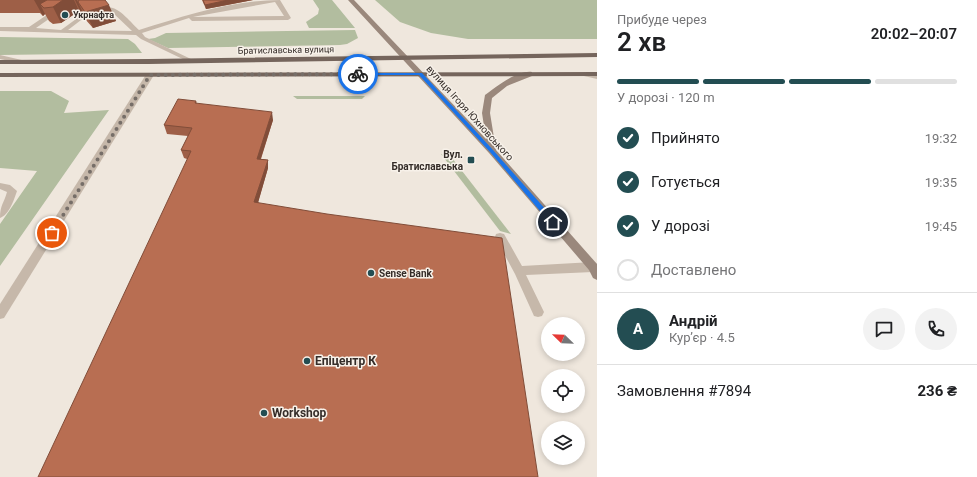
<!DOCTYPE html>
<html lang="uk">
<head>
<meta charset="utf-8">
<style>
  :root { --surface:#fff; --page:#f2f2f2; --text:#202124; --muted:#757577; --line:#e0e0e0; --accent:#234d52 }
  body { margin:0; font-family:Roboto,sans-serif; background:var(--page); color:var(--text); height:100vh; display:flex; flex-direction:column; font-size:15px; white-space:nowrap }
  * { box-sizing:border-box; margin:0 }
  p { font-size:13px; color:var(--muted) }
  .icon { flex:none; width:22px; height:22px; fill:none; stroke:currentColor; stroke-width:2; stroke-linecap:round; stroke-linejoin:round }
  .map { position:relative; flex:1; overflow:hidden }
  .details { display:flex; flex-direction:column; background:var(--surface); width:380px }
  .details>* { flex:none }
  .needle { width:26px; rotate:293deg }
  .controls { position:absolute; left:541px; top:317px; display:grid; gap:8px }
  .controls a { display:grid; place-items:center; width:44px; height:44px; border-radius:50%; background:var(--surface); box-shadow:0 2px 6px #0003; font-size:20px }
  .pin { position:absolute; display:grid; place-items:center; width:34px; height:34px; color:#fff; margin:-17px; border:2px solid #fff; border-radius:50%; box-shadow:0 1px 4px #0007 }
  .courier { position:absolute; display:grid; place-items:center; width:40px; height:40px; margin:-20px; border:3px solid #1a73e8; border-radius:50%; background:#fff; color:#222; box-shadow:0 1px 5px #0007 }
  .headline em { font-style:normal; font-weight:600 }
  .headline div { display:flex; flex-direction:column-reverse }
  .headline { display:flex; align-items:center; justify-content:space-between; height:68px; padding:0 20px }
  h1 { font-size:26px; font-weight:600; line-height:30px }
  .bar { display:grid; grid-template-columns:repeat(4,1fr); gap:6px 4px; align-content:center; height:48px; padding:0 20px }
  .bar i { height:5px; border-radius:3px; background:var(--line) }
  .bar .selected { background:var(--accent) }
  .bar p { grid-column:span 4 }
  .line { display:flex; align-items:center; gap:10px; padding:0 20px; border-top:1px solid var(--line) }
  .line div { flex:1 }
  .round { display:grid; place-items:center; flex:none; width:42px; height:42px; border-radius:21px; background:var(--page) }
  ol { padding:0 20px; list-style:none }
  li { display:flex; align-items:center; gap:12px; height:44px }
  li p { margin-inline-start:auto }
  li .icon { padding:4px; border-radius:50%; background:var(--accent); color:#fff; stroke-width:4 }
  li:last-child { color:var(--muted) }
  li i { width:22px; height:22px; border:2px solid var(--line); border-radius:50% }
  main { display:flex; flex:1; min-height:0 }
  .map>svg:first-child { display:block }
  .green { fill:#b2bd9f }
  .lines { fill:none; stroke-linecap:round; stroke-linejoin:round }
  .lane { fill:#c6b8aa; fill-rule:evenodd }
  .street { fill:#c6b8aa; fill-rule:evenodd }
  .secondary { fill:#9a887c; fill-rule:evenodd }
  .primary { fill:#75655c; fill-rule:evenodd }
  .wall { fill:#9e5f47 }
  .shaded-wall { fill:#814d39 }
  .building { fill:#b86e52; stroke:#814d39 }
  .route { fill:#1a73e8 }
  .done { stroke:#766e68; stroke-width:4; stroke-dasharray:0 7.2 }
  .poi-dot { fill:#234d52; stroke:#f7f1e9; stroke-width:1.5 }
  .labels { text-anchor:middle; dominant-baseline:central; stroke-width:3; stroke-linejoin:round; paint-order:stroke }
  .far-poi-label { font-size:9px; font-weight:bold; fill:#352d29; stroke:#f7f1e9; text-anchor:start }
  .far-street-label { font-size:9px; fill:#352d29; stroke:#f7f1e9 }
  .street-label { font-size:10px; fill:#352d29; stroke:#f7f1e9 }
  .poi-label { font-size:10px; font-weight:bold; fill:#352d29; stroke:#f7f1e9; text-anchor:end }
  .near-poi-label { font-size:12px; font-weight:bold; fill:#352d29; stroke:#f7f1e9; text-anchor:start }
</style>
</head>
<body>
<main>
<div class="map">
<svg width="597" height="477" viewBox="0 0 597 477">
  <rect width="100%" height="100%" fill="#efe7dd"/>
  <!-- green -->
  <g class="green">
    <path d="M313,0h19l23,28h-46l-3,-6 12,-8 1,-5z"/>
    <path d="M375,0h222v39h-129l-37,-6 -31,-11z"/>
    <path d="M355,30l3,8 -11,6 -7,1 -172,3 -20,-9 7,-1 11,-5z"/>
    <path d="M0,37l128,2 7,5 7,9 -142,2z"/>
    <path d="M0,91h51l18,10 -5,12 45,-3 -109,156v-42l37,-53 -37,-3z"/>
    <path d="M293,96h72l-3,3h-65z"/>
    <path d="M441,154l11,4 59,76 -11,-3z"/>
  </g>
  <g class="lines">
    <!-- lane -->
    <g class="lane">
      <path d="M69,0h7l-40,28 25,2 22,-16 3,2 -1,1 -17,13 64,1 -20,-19 -8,-2 -1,-1c12,-8 28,14 36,21 45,-14 93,-30 141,-30l11,18 -3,2 -96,1 -3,-3 -47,15 3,4 48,23 1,1 -3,2 -50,-24 -5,-4 -136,-4v-4h29zM275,2l9,14 -91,1 5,-1z"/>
      <path d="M0,55l26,6 1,1 -3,2 -24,-5z"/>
      <path d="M584,72l13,3v4l-13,-3z"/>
      <path d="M0,183l10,2 7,6c-3,9 -8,24 -17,27 0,-13 4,-15 7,-26l-7,-3z"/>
      <path d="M500,233l4,1 18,32 71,-4 4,2v6l-4,2 -67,3 18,37 -2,4 -4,1 -4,-1 -19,-42 -20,-37 1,-3z"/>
    </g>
    <!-- street -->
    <path class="street" d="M147,73h6l1,2 -150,243 -4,1v-15z"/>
    <!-- secondary -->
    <path class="secondary" d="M348,0h6l132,139 -4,-26 3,-18c11,-8 32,-25 47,-23v4l-25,10 -15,12 -2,15 6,37 101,114v16l-4,-2 -4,-8 -100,-117z"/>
    <!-- primary -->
    <g class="primary">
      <path d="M597,53v4l-448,7h-149v-4l149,-1z"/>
      <path d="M597,72v4l-597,1v-4z"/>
    </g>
  </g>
  <!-- wall -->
  <g class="wall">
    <path d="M0,0h105l11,21 -23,7 -8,-9 -2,-6h-2l-2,-2 -18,12 -8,1 -4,-3 -4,-7 -2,2 -3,-3h-40z"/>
    <path d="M202,0h51l-47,9z"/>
    <path d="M196,101l1,3 76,16 -12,39 7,1v8l-10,34 280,275 -351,-318 -3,-1 -3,-8 7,-14 -21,-2 -3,-9z"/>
  </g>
  <!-- shaded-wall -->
  <g class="shaded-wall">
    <path d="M34,0h40l5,11 -18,12 -8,-16 -13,-3 5,10 -2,2z"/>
    <path d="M75,0h2l6,13h-2z"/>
    <path d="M228,0h25l-47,9 -1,-4z"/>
    <path d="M109,5l7,16 -23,7 -8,-16z"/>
    <path d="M272,112l1,8 -15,47 -1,-8z"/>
    <path d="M268,160v8l-12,42 -2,-8z"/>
  </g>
  <!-- building -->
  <g class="building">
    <path d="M47,0h16l-10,7 -9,1 -4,-4z"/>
    <path d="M79,0h26l4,5 -24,7 -7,-10z"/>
    <path d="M203,0h25l-23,5z"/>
    <path d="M178,99l18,2 -1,2 77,9 -15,47 11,1 -14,42 73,12 175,24 36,239h-500l153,-326 -10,-1 11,-22 -28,-3z"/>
  </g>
  <!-- route -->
  <path class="route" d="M358,73h64l71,77 62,70v4h-4l-61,-72 -71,-77h-62z"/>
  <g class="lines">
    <!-- done -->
    <path class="done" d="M52,233l98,-158 208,-1"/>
  </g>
  <!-- markers -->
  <g class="poi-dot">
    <circle cx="65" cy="15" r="4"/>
    <rect x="467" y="156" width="8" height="8" rx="2"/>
    <circle cx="371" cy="273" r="4"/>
    <circle cx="307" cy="361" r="4"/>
    <circle cx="264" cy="413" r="4"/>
  </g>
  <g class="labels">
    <!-- far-poi labels -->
    <g class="far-poi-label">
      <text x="73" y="15">Укрнафта</text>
    </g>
    <!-- far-street labels -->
    <g class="far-street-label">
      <text transform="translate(286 50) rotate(-1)">Братиславська вулиця</text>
    </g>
    <!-- street labels -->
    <g class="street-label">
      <text transform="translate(470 113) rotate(48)">вулиця Ігоря Юхновського</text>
    </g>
    <!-- poi labels -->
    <g class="poi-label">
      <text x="463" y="154">Вул.<tspan x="463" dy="12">Братиславська</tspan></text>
      <text x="379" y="273" text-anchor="start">Sense Bank</text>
    </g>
    <!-- near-poi labels -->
    <g class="near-poi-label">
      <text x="315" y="361">Епіцентр К</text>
      <text x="272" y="413">Workshop</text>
    </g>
  </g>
</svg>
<div class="controls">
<a><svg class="needle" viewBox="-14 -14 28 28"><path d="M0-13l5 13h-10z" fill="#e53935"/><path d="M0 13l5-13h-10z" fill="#757577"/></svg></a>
<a><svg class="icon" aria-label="locate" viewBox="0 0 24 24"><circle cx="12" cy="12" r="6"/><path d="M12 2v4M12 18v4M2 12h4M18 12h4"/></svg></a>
<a><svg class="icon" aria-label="layers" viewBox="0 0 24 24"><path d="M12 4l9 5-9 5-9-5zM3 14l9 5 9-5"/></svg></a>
</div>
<div class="pin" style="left:52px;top:233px;background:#ea580c"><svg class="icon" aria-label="bag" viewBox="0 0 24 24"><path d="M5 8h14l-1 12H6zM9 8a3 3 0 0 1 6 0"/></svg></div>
<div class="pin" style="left:553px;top:222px;background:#1f2937"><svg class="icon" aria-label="home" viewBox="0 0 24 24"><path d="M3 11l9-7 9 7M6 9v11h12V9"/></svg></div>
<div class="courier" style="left:358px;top:74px"><svg class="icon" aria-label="bike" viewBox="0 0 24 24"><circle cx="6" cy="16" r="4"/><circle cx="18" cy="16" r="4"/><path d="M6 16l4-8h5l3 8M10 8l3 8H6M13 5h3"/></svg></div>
</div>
<section class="details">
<div class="headline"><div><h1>2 хв</h1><p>Прибуде через</p></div><em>20:02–20:07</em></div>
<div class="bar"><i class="selected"></i><i class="selected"></i><i class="selected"></i><i></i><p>У дорозі · 120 m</p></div>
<ol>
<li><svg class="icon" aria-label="check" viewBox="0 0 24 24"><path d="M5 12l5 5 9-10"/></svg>Прийнято<p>19:32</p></li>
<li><svg class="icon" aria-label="check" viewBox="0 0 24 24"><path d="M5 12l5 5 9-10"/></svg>Готується<p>19:35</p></li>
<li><svg class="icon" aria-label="check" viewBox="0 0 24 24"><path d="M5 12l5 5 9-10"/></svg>У дорозі<p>19:45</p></li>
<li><i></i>Доставлено</li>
</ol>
<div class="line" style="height:72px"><b class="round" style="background:var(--accent);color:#fff">А</b><div><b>Андрій</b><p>Кур’єр · 4.5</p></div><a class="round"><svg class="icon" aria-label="chat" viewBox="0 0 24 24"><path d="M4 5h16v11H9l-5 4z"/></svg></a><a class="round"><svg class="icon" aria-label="phone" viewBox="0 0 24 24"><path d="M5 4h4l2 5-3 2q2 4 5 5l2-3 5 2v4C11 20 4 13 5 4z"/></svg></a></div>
<div class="line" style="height:52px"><div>Замовлення #7894</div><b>236 ₴</b></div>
</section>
</main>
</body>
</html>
